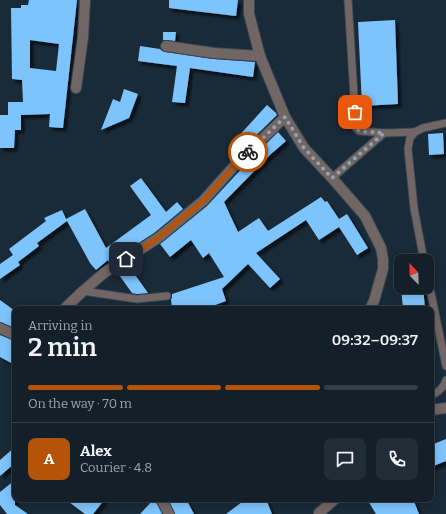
<!DOCTYPE html>
<html lang="en">
<head>
<meta charset="utf-8">
<style>
  :root { --surface:#13202a; --page:#202d36; --text:#f1f3f6; --muted:#9da3a8; --line:#323e47; --accent:#b45309 }
  body { margin:0; font-family:Bitter,serif; background:var(--page); color:var(--text); height:100vh; display:flex; flex-direction:column; font-size:15px; white-space:nowrap }
  * { box-sizing:border-box; margin:0 }
  p { font-size:13px; color:var(--muted) }
  .icon { flex:none; width:22px; height:22px; fill:none; stroke:currentColor; stroke-width:2; stroke-linecap:round; stroke-linejoin:round }
  .map { position:relative; flex:1; overflow:hidden }
  .drawer { position:absolute; left:12px; top:306px; width:422px; height:196px; display:flex; flex-direction:column; background:var(--surface); border-radius:8px; box-shadow:0 2px 10px #0003,0 0 0 1px var(--line) }
  .drawer>* { flex:none }
  .needle { width:26px; rotate:337deg }
  .controls { position:absolute; left:394px; top:254px; display:grid; gap:8px }
  .controls a { display:grid; place-items:center; width:40px; height:40px; border-radius:8px; background:var(--surface); box-shadow:0 2px 10px #0003,0 0 0 1px var(--line); font-size:20px }
  .pin { position:absolute; display:grid; place-items:center; width:34px; height:34px; color:#fff; margin:-17px; border-radius:8px; box-shadow:0 2px 6px #0006 }
  .courier { position:absolute; display:grid; place-items:center; width:40px; height:40px; margin:-20px; border:3px solid #b45309; border-radius:50%; background:#fff; color:#222; box-shadow:0 1px 5px #0007 }
  .headline em { font-style:normal; font-weight:600 }
  .headline div { display:flex; flex-direction:column-reverse }
  .headline { display:flex; align-items:center; justify-content:space-between; height:68px; padding:0 16px }
  h1 { font-size:26px; font-weight:600; line-height:30px }
  .bar { display:grid; grid-template-columns:repeat(4,1fr); gap:6px 4px; align-content:center; height:48px; padding:0 16px }
  .bar i { height:5px; border-radius:3px; background:var(--line) }
  .bar .selected { background:var(--accent) }
  .bar p { grid-column:span 4 }
  .line { display:flex; align-items:center; gap:10px; padding:0 16px; border-top:1px solid var(--line) }
  .line div { flex:1 }
  .round { display:grid; place-items:center; flex:none; width:42px; height:42px; border-radius:8px; background:var(--page) }
  .map>svg:first-child { display:block }
  .building { fill:#7ec4fc; fill-rule:evenodd; filter:url(#shadow) }
  .lines { fill:none; stroke-linecap:round; stroke-linejoin:round }
  .lane-casing { stroke:#384855; stroke-width:9 }
  .street-casing { stroke:#384855; stroke-width:12 }
  .lane { stroke:#726664; stroke-width:7 }
  .street { stroke:#726664; stroke-width:10 }
  .done { stroke:#96a3ae; stroke-width:4; stroke-dasharray:0 7.2 }
  .route { stroke:#b45309; stroke-width:5 }
</style>
</head>
<body>
<div class="map">
<svg width="446" height="514" viewBox="0 0 446 514">
  <defs>
    <filter id="shadow"><feDropShadow dx="3.5" dy="3.5" stdDeviation="1" flood-color="#0009"/></filter>
  </defs>
  <rect width="100%" height="100%" fill="#192a38"/>
  <!-- building -->
  <g class="building">
    <path d="M29,0h48l-14,128 -14,-1 1,-13 -29,1v15h-6l-1,18h-14v-33h8v-13h15l-1,-22 -10,-1 -1,-71h10v-3h7zM30,40l29,4 -3,27 -26,-3z"/>
    <path d="M169,0h69l-2,16 -67,-8z"/>
    <path d="M395,20l3,84 -36,2 -4,-84z"/>
    <path d="M163,32h13l-1,9 -8,-1h-4z"/>
    <path d="M140,46l20,3 2,2 3,1 48,7 42,3 -2,15 -63,-9 -5,35 -13,-1 5,-36 -39,-5z"/>
    <path d="M124,89l14,5 -9,24 -28,12 12,-31 7,3z"/>
    <path d="M267,105l9,8 1,2 -33,32 -8,-8z"/>
    <path d="M278,132l8,9 -15,13 -47,48 14,30 21,-14 9,13 53,-34 4,5 2,-1 12,18 8,-5 21,34 -11,7 -18,-28 -20,13 -13,-20 -50,33 24,26 -10,9 -22,-24 -26,25 4,12 -11,4 2,4h-45l-1,-10 1,-1v-4l52,-17 -15,-24 -6,5 -12,-18 -21,17 -10,-13 47,-38 38,-41z"/>
    <path d="M443,133l1,21 -15,1 -1,-21z"/>
    <path d="M141,178l25,34 11,-10 6,7 -29,24 -45,29 -1,-2 -12,10 -6,-7 -24,-44 1,2 -30,22 2,3 -21,16 2,3 -20,14v-15l13,-9 -4,-6 37,-28 -2,-3 18,-8 4,9 19,-10 21,39 45,-33 -21,-29z"/>
    <path d="M128,265l20,28 -11,1 -5,-1 -15,-21z"/>
    <path d="M401,287h22l2,22h-22z"/>
    <path d="M0,300l15,11v17l-15,-6z"/>
    <path d="M0,335l15,6v24l-15,-8z"/>
    <path d="M446,439v22l-15,6v-22z"/>
    <path d="M15,447v16l-15,13v-16z"/>
    <path d="M15,480v25l13,9h-21l-7,-9v-13z"/>
    <path d="M65,499h40l-12,15h-8z"/>
    <path d="M155,499l7,15h-22l14,-15z"/>
    <path d="M168,499h18l8,15h-19z"/>
    <path d="M246,499h20l6,15h-46z"/>
    <path d="M367,499h46l6,15h-43z"/>
  </g>
  <g class="lines">
    <!-- lane casing -->
    <g class="lane-casing">
      <g id="lane">
        <path d="M348,0l8,128 3,3 25,2 31,-1"/>
        <path d="M332,178l52,-45"/>
        <path d="M424,261l-10,-53 -6,-59 2,-11 5,-6 8,-4 23,-5"/>
        <path d="M427,274l19,92"/>
        <path d="M83,291l54,8 30,-3"/>
        <path d="M431,395c7,-2 13,-8 15,-15"/>
      </g>
    </g>
    <!-- street casing -->
    <g class="street-casing">
      <g id="street">
        <path d="M166,46l48,7 46,3"/>
        <path d="M76,88l7,-51 2,-37"/>
        <path d="M285,117l19,31 28,30 33,38 16,32 2,11v10l-9,32 -4,8"/>
        <path d="M64,309l19,-18 21,-18 54,-35 45,-37 33,-37 49,-47 -25,-61 -11,-42v-14"/>
        <path d="M0,328l15,7"/>
        <path d="M431,410l15,-2"/>
        <path d="M161,499l8,15"/>
        <path d="M319,514v-1l16,-14"/>
      </g>
    </g>
    <!-- lane -->
    <use href="#lane" class="lane"/>
    <!-- street -->
    <use href="#street" class="street"/>
  </g>
  <g class="lines">
    <!-- done -->
    <path class="done" d="M248,152l37,-35 19,31 28,30 52,-45 -25,-2 -3,-3 -1,-16"/>
    <!-- route -->
    <path class="route" d="M126,259l32,-21 45,-37 33,-37 12,-12"/>
  </g>
</svg>
<div class="controls">
<a><svg class="needle" viewBox="-14 -14 28 28"><path d="M0-13l5 13h-10z" fill="#e53935"/><path d="M0 13l5-13h-10z" fill="#9da3a8"/></svg></a>
</div>
<div class="pin" style="left:355px;top:112px;background:#ea580c"><svg class="icon" aria-label="bag" viewBox="0 0 24 24"><path d="M5 8h14l-1 12H6zM9 8a3 3 0 0 1 6 0"/></svg></div>
<div class="pin" style="left:126px;top:259px;background:#1f2937"><svg class="icon" aria-label="home" viewBox="0 0 24 24"><path d="M3 11l9-7 9 7M6 9v11h12V9"/></svg></div>
<div class="courier" style="left:248px;top:152px"><svg class="icon" aria-label="bike" viewBox="0 0 24 24"><circle cx="6" cy="16" r="4"/><circle cx="18" cy="16" r="4"/><path d="M6 16l4-8h5l3 8M10 8l3 8H6M13 5h3"/></svg></div>
<section class="drawer">
<div class="headline"><div><h1>2 min</h1><p>Arriving in</p></div><em>09:32–09:37</em></div>
<div class="bar"><i class="selected"></i><i class="selected"></i><i class="selected"></i><i></i><p>On the way · 70 m</p></div>
<div class="line" style="height:72px"><b class="round" style="background:var(--accent);color:#fff">A</b><div><b>Alex</b><p>Courier · 4.8</p></div><a class="round"><svg class="icon" aria-label="chat" viewBox="0 0 24 24"><path d="M4 5h16v11H9l-5 4z"/></svg></a><a class="round"><svg class="icon" aria-label="phone" viewBox="0 0 24 24"><path d="M5 4h4l2 5-3 2q2 4 5 5l2-3 5 2v4C11 20 4 13 5 4z"/></svg></a></div>
</section>
</div>
</body>
</html>
